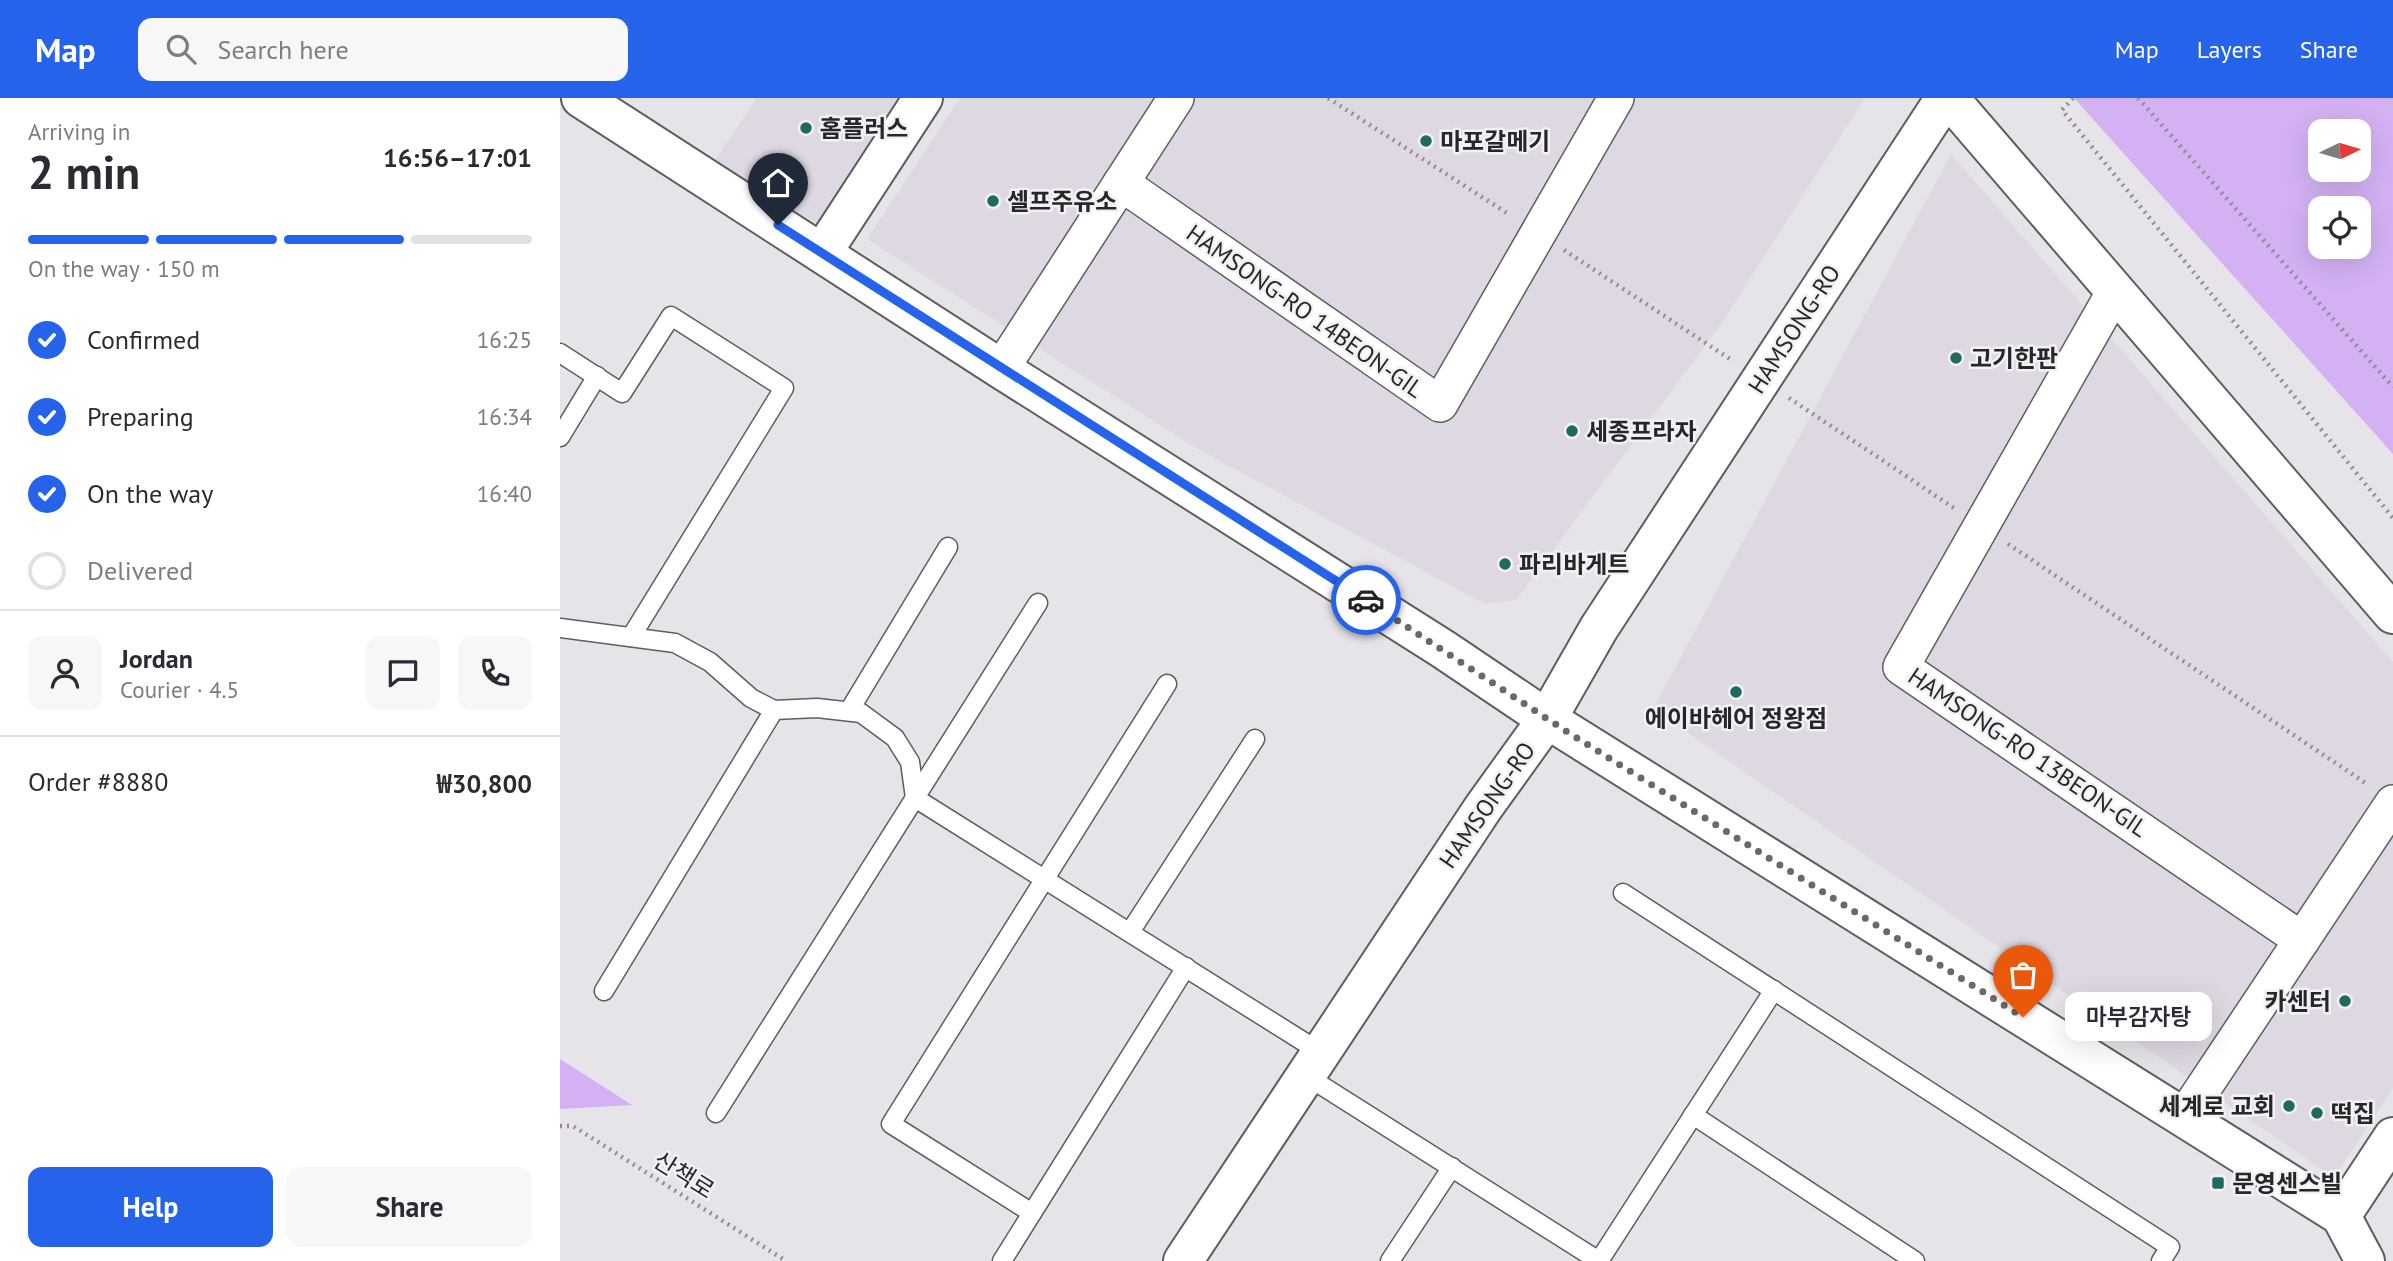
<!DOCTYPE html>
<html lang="en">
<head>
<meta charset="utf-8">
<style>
  :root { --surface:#fff; --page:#f7f7f7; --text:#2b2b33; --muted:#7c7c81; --line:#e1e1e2; --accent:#2563eb }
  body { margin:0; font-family:"PT Sans","Noto Sans KR",sans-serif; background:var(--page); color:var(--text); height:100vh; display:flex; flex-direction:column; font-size:26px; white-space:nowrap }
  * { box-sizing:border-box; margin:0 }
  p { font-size:23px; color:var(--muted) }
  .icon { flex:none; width:38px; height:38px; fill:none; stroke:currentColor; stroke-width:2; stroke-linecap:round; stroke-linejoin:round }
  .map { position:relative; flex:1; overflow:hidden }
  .drawer { display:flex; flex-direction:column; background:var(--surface); width:560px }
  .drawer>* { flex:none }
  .needle { width:46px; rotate:85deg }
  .buttons { position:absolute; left:1748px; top:21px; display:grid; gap:14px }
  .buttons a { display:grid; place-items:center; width:63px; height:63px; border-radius:14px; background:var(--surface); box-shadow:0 7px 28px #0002; font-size:35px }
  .pin { position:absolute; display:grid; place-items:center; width:60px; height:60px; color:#fff; margin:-72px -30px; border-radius:50% 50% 50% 0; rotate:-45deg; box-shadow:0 0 7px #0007 }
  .pin .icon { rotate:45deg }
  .courier { position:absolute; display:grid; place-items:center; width:70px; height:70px; margin:-35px; border:5px solid #2563eb; border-radius:50%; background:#fff; color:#222; box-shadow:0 2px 9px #0007 }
  .bubble { position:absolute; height:49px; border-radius:14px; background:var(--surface); box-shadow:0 7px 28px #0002; font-size:23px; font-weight:600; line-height:49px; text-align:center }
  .overview em { font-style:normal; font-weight:600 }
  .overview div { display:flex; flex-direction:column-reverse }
  .overview { display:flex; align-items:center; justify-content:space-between; height:119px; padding:0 28px }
  h1 { font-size:46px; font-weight:600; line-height:52px }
  .bar { display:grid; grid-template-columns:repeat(4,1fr); gap:10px 7px; align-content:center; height:84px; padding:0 28px }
  .bar i { height:9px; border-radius:5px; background:var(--line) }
  .bar .selected { background:var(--accent) }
  .bar p { grid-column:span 4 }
  .line { display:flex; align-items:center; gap:18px; padding:0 28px; border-top:2px solid var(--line) }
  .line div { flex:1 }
  .round { display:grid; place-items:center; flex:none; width:74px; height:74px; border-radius:14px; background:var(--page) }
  ol { padding:0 28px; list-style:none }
  li { display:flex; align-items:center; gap:21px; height:77px }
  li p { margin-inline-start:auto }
  li .icon { padding:7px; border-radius:50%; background:var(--accent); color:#fff; stroke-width:4 }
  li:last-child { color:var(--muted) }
  li i { width:38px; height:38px; border:4px solid var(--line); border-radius:50% }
  .action { display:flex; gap:14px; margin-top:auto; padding:14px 28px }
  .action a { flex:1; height:80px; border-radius:14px; background:var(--accent); color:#fff; font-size:28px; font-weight:600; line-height:80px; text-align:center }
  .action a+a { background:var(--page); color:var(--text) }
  header { display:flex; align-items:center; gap:42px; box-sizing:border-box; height:98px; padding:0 35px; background:var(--accent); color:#fff }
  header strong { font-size:33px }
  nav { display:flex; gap:38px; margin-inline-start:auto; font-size:24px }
  .search { width:490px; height:63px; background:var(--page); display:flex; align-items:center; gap:18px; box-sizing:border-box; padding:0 24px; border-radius:14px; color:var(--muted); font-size:26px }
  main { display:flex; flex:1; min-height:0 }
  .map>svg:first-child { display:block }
  .built { fill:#ded8e3 }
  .green { fill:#d3b1f3; fill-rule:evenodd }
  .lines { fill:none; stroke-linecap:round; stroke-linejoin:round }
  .lane-casing { stroke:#5f5d61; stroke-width:21 }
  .street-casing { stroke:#5f5d61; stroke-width:38 }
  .secondary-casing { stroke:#5f5d61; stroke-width:42 }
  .path { stroke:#8f8e91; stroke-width:4.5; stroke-dasharray:2 5; stroke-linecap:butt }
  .lane { stroke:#fff; stroke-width:18 }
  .street { stroke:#fff; stroke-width:35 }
  .secondary { stroke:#fff; stroke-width:38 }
  .done { stroke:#6a686b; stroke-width:7; stroke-dasharray:0 12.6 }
  .route { stroke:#2563eb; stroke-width:9 }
  .poi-dot { fill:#1f6960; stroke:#f3f1f5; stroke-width:2.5 }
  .labels { text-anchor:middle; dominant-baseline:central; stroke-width:5; stroke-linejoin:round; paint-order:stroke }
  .poi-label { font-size:24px; font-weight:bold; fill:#272628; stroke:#f3f1f5; text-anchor:start }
  .street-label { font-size:24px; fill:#272628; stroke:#f3f1f5 }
</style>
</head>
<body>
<header>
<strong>Map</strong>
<div class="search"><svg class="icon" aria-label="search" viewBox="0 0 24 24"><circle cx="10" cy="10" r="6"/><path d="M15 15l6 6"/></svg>Search here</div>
<nav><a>Map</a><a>Layers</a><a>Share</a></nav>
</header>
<main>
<section class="drawer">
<div class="overview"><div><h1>2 min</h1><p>Arriving in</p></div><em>16:56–17:01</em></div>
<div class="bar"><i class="selected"></i><i class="selected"></i><i class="selected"></i><i></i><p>On the way · 150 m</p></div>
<ol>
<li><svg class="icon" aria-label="check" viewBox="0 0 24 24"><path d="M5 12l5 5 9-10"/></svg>Confirmed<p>16:25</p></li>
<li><svg class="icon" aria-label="check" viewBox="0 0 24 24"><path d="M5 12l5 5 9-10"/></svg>Preparing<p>16:34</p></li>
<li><svg class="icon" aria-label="check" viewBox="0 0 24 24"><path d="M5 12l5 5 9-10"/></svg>On the way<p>16:40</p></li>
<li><i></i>Delivered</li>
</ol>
<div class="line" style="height:126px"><a class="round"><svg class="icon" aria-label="person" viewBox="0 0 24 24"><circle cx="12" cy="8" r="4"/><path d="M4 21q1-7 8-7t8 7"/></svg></a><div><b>Jordan</b><p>Courier · 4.5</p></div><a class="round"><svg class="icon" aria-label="chat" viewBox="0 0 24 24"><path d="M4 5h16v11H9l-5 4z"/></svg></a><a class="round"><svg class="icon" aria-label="phone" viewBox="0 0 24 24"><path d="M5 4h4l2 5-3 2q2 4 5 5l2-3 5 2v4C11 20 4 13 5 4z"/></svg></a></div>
<div class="line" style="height:91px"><div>Order #8880</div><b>₩30,800</b></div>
<div class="action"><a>Help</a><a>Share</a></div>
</section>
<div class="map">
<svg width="1833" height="1163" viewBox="0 0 1833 1163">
  <rect width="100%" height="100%" fill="#e6e4e8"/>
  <!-- built -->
  <g class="built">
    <path d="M197,0h148l-83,128 -109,-63z"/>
    <path d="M400,0h905l-143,225 -206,277 -31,4 -289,-156 -329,-209z"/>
    <path d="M1391,56l442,508v426l-59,90 -681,-469z"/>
  </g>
  <!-- green -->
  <g class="green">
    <path d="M1514,0h319v356zM1760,33h39v39h-39zM1760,110h39v39h-39z"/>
    <path d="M0,961l72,46 -72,4z"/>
  </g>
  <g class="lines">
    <!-- lane casing -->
    <g class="lane-casing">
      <g id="lane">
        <path d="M0,255l62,40 49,-77 113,72 -153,249"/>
        <path d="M0,339l37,-61"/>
        <path d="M0,530l115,15 35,19 41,36 23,12 43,-2 44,5 34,25 15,24 5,36 405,254"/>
        <path d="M289,613l99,-164"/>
        <path d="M1063,795l547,354 -9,14"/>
        <path d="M570,834l125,-193"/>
        <path d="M44,893l170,-281"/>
        <path d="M745,977l294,186"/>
        <path d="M156,1015l322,-510"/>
        <path d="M1133,1017l222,146"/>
        <path d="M472,1115l-141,-89 276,-440"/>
        <path d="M442,1163l184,-294"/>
        <path d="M830,1163l62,-94"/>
        <path d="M1039,1163l175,-271"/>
      </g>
    </g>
    <!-- street casing -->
    <g class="street-casing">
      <g id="street">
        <path d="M561,85l319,221 176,-306"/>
        <path d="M1555,193l-214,376 401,273"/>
        <path d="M441,271l175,-271"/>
        <path d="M1624,1019l209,-314"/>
      </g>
    </g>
    <!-- secondary casing -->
    <g class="secondary-casing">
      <g id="secondary">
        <path d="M21,0l420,271 442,280 104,70 794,497 24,45"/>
        <path d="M1389,0l444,516"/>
        <path d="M262,155l101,-155"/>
        <path d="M1781,1118l52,-79"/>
        <path d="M623,1163l300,-453 64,-89 52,-91 346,-530"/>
      </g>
    </g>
    <!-- path -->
    <g class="path">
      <path d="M768,0l182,117"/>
      <path d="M1513,0l-11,12 331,408"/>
      <path d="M1578,0l255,289"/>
      <path d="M1004,152l169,111"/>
      <path d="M1229,300l165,110"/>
      <path d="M1448,446l359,240"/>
      <path d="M0,1028h13l213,135"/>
    </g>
    <!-- lane -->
    <use href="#lane" class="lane"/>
    <!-- street -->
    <use href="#street" class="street"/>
    <!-- secondary -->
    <use href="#secondary" class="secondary"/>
  </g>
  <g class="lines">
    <!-- done -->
    <path class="done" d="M806,502l203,133 454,284"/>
    <!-- route -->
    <path class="route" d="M218,127l588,375"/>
  </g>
  <!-- markers -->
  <g class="poi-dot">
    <circle cx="246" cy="30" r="7"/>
    <circle cx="866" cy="43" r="7"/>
    <circle cx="433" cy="103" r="7"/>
    <circle cx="1396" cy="260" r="7"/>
    <circle cx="1012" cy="333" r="7"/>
    <circle cx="945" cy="466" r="7"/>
    <circle cx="1176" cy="594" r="7"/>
    <circle cx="1785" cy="903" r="7"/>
    <circle cx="1729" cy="1008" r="7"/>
    <circle cx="1757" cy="1015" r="7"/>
    <rect x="1651" y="1078" width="14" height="14" rx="3.5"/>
  </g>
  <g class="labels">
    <!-- poi labels -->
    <g class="poi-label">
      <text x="260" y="30">홈플러스</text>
      <text x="880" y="43">마포갈메기</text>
      <text x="447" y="103">셀프주유소</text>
      <text x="1410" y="260">고기한판</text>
      <text x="1026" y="333">세종프라자</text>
      <text x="959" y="466">파리바게트</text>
      <text x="1176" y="620" text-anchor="middle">에이바헤어 정왕점</text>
      <text x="1771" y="903" text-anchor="end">카센터</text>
      <text x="1715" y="1008" text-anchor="end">세계로 교회</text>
      <text x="1771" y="1015">떡집</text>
      <text x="1672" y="1085">문영센스빌</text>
    </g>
    <!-- street labels -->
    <g class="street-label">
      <text transform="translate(745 213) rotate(35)">HAMSONG-RO 14BEON-GIL</text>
      <text transform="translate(1234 231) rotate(-57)">HAMSONG-RO</text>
      <text transform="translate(1468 654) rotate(34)">HAMSONG-RO 13BEON-GIL</text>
      <text transform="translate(927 707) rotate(-55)">HAMSONG-RO</text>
      <text transform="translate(124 1077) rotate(32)">산책로</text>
    </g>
  </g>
</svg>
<div class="buttons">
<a><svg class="needle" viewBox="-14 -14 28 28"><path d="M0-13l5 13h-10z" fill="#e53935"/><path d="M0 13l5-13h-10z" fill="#7c7c81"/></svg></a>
<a><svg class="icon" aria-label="locate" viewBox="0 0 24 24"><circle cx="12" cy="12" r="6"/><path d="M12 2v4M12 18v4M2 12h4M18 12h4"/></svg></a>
</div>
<div class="pin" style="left:1463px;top:919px;background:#ea580c"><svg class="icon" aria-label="bag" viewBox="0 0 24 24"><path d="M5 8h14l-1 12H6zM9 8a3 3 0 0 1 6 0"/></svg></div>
<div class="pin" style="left:218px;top:127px;background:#1f2937"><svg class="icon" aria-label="home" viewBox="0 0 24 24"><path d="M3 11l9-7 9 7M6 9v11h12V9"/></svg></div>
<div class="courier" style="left:806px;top:502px"><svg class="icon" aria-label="car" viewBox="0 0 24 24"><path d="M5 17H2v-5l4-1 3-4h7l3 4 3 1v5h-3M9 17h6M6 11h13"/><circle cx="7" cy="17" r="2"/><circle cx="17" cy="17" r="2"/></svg></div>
<div class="bubble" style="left:1505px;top:894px;width:147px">마부감자탕</div>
</div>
</main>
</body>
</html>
